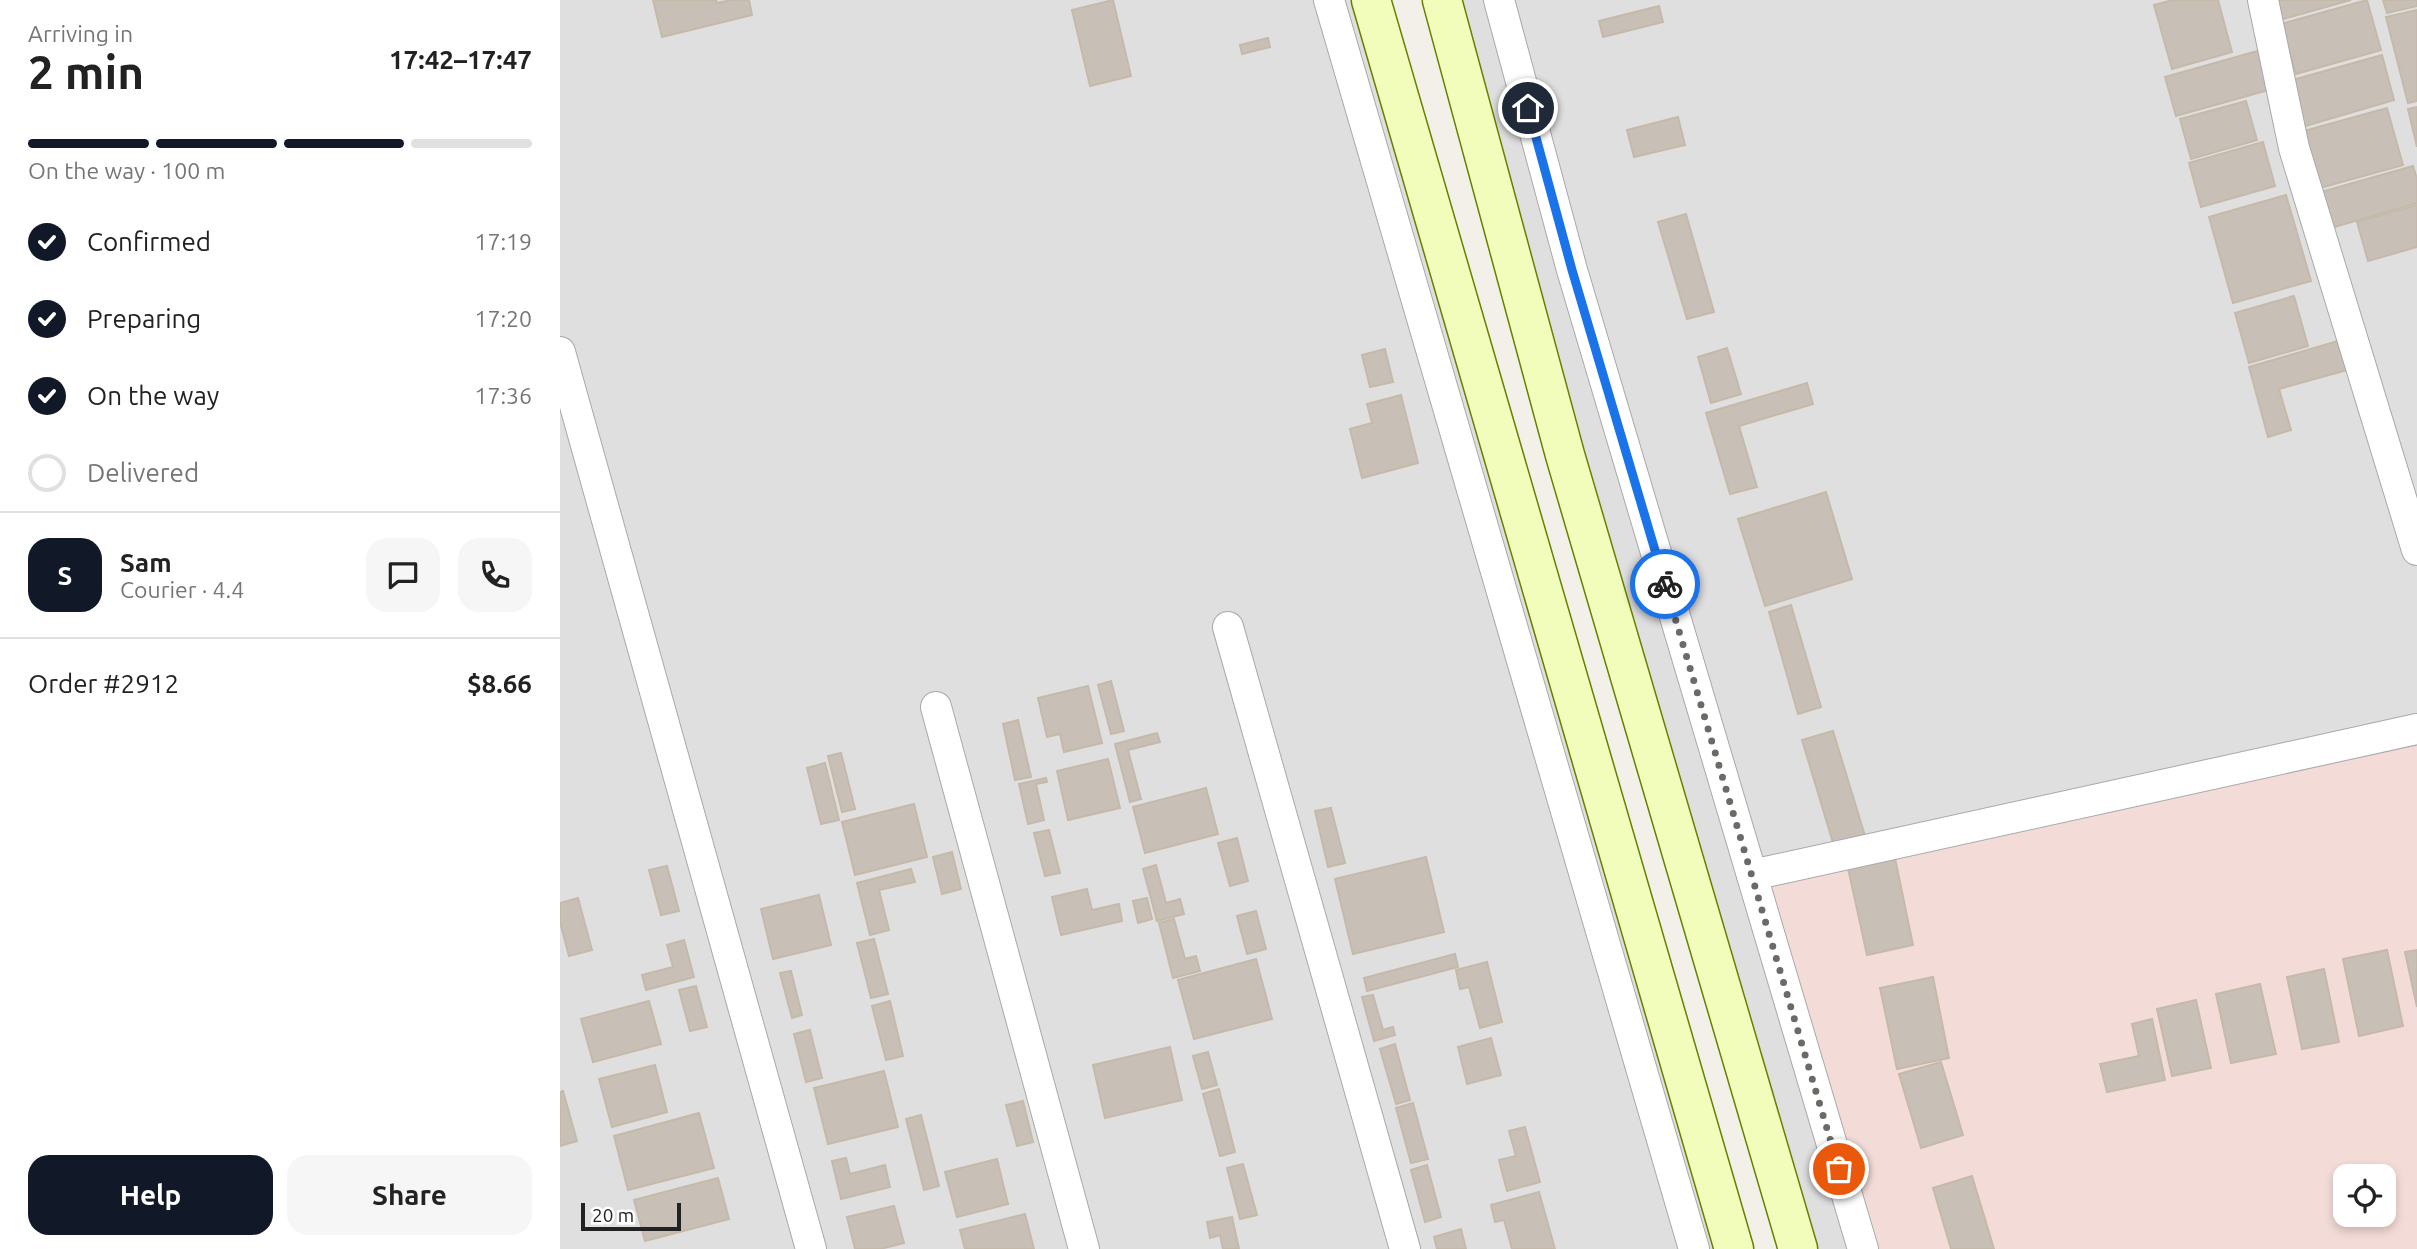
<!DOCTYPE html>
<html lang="en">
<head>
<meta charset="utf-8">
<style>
  :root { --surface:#fff; --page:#f6f6f6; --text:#222; --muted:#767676; --line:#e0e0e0; --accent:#111827 }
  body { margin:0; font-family:Ubuntu,sans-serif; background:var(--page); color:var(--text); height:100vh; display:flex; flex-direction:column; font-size:26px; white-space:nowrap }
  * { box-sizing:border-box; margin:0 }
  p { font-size:23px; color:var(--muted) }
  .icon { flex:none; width:38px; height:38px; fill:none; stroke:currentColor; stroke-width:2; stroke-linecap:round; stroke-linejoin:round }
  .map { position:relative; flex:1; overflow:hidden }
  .panel { display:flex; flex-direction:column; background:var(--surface); width:560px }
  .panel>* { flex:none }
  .controls { position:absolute; left:1773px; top:1164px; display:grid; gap:14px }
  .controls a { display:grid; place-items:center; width:63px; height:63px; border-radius:14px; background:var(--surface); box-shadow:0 4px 10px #0003; font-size:35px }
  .scale { position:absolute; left:21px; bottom:18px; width:100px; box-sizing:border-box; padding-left:7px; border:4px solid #222; border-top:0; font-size:19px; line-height:24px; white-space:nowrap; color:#222; -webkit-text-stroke:5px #fff; paint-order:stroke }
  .pin { position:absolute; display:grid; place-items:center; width:60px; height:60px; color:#fff; margin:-30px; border:4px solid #fff; border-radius:50%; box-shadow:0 2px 7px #0007 }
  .courier { position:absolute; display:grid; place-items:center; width:70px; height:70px; margin:-35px; border:5px solid #1a73e8; border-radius:50%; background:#fff; color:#222; box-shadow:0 2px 9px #0007 }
  .head em { font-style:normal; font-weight:600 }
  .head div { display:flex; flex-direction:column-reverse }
  .head { display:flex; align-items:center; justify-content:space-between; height:119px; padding:0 28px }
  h1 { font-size:46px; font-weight:600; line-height:52px }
  .bar { display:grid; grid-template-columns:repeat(4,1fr); gap:10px 7px; align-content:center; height:84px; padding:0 28px }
  .bar i { height:9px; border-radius:5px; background:var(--line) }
  .bar .active { background:var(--accent) }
  .bar p { grid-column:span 4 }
  .line { display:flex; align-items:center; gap:18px; padding:0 28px; border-top:2px solid var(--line) }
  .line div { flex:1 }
  .round { display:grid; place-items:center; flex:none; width:74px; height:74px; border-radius:21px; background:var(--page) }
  ol { padding:0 28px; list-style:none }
  li { display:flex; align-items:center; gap:21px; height:77px }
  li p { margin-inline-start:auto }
  li .icon { padding:7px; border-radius:50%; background:var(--accent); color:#fff; stroke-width:4 }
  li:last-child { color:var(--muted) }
  li i { width:38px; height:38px; border:4px solid var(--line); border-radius:50% }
  .action { display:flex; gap:14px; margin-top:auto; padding:14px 28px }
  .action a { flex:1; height:80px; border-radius:21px; background:var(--accent); color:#fff; font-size:28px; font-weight:600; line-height:80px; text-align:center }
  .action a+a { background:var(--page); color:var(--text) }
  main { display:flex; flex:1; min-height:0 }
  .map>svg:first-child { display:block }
  .residential { fill:#e0dfdf; fill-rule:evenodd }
  .commercial { fill:#f3dcd7; fill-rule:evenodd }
  .building { fill:#c8c0b7; stroke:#c5b9a9; stroke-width:2 }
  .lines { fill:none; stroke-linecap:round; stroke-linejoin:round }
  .minor-casing { stroke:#a9a9a9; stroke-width:32 }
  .secondary-casing { stroke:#648200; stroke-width:41 }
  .minor { stroke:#fff; stroke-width:30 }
  .secondary { stroke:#f2fdbb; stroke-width:38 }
  .done { stroke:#6b6a67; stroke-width:7; stroke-dasharray:0 12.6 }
  .route { stroke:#1a73e8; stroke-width:9 }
</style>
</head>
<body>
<main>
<section class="panel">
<div class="head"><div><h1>2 min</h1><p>Arriving in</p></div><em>17:42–17:47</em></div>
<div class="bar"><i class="active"></i><i class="active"></i><i class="active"></i><i></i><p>On the way · 100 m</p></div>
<ol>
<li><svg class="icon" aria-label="check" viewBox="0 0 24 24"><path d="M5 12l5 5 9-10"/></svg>Confirmed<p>17:19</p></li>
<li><svg class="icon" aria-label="check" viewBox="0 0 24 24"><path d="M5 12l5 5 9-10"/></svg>Preparing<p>17:20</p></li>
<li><svg class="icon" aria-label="check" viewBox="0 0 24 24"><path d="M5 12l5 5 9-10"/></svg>On the way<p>17:36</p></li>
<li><i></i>Delivered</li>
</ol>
<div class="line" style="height:126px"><b class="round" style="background:var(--accent);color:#fff">S</b><div><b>Sam</b><p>Courier · 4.4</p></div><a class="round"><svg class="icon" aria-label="chat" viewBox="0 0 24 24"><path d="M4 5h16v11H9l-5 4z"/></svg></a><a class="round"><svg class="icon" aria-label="phone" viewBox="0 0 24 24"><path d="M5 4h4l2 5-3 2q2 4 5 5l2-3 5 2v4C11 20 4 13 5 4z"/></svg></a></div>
<div class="line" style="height:91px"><div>Order #2912</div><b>$8.66</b></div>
<div class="action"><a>Help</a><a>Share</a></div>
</section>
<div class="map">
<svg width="1857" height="1249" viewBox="0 0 1857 1249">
  <rect width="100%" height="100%" fill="#f2f0e8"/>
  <!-- residential -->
  <g class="residential">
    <path d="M0,0h805l365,1249h-1170z"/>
    <path d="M882,0h975v1249h-619zM1785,1176h39v38h-39z"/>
  </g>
  <!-- commercial -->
  <path class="commercial" d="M1857,729v520h-554l-111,-374zM1785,1176h39v38h-39z"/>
  <!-- building -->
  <g class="building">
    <path d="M93,0h63l1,3 14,-3h18l3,15 -90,22z"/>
    <path d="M553,0l18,76 -41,10 -18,-76z"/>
    <path d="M1613,0h45l14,52 -60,17 -18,-64z"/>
    <path d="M1715,0h76l-71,20z"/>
    <path d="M1807,0l14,50 -85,24 -15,-50z"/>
    <path d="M1823,0h34v6l-30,7z"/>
    <path d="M1099,6l4,16 -60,15 -4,-16z"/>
    <path d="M1857,10v91l-9,2 -22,-86z"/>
    <path d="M708,38l2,9 -28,7 -2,-9z"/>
    <path d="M1701,50l11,39 -96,27 -11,-39z"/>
    <path d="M1822,55l12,45 -92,27 -13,-46z"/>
    <path d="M1686,101l11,39 -66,19 -11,-40z"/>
    <path d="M1857,107v40l-9,-38z"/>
    <path d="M1827,108l16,57 -83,23 -16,-57z"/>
    <path d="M1118,117l7,28 -51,12 -7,-27z"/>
    <path d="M1703,142l12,44 -74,21 -12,-44z"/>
    <path d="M1853,166l4,13v24l-86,25 -10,-36z"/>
    <path d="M1726,195l25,86 -78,22 -24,-86z"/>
    <path d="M1857,205v42l-49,14 -11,-39z"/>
    <path d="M1126,214l28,98 -27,7 -29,-97z"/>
    <path d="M1734,296l14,50 -59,17 -14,-50z"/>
    <path d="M1778,341l9,29 -68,19 12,41 -23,7 -19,-70z"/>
    <path d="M1167,348l14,46 -30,9 -13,-46z"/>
    <path d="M825,349l8,33 -23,5 -8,-32z"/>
    <path d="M1247,383l6,21 -74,22 18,61 -27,7 -24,-81z"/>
    <path d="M841,395l17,68 -56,15 -12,-49 22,-6 -5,-19z"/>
    <path d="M1266,492l26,87 -87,27 -27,-87z"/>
    <path d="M1231,605l30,102 -23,7 -29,-102z"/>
    <path d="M551,681l13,50 -13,3 -13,-49z"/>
    <path d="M528,686l14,57 -38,9 -4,-18 -13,3 -9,-39z"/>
    <path d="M458,720l13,57 -16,3 -12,-56z"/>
    <path d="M1273,731l32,105 -31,10 -32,-106z"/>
    <path d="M597,733l3,9 -32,8 13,49 -11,3 -15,-58z"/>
    <path d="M281,753l14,56 -13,3 -14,-56z"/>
    <path d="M548,759l12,49 -52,12 -11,-49z"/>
    <path d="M265,763l14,57 -18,4 -14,-56z"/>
    <path d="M486,778l1,4 -11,2 8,36 -16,4 -9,-40z"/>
    <path d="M646,788l12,46 -73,19 -12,-46z"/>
    <path d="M354,804l13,53 -72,18 -13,-53z"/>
    <path d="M771,808l14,55 -17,4 -13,-56z"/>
    <path d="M489,830l11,43 -15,3 -11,-43z"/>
    <path d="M677,838l11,43 -18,5 -12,-43z"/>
    <path d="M392,852l9,37 -19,5 -9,-37z"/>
    <path d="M866,857l18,75 -91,22 -18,-75z"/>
    <path d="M1335,858l18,87 -46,10 -19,-87z"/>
    <path d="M596,865l10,38 14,-4 4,15 -27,7 -14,-52z"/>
    <path d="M107,866l12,45 -18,4 -12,-45z"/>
    <path d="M351,869l4,13 -36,8 10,40 -19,5 -13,-52z"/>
    <path d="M527,889l5,21 27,-6 3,17 -61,14 -9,-38z"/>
    <path d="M259,895l12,50 -58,14 -12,-50z"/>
    <path d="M18,898l14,52 -23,6 -9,-34v-19z"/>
    <path d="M587,898l5,21 -14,4 -5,-22z"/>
    <path d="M696,911l10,38 -19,5 -10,-38z"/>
    <path d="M614,919l11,40 11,-3 4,15 -27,7 -14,-55z"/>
    <path d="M314,939l14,55 -17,4 -14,-55z"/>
    <path d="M124,940l10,37 -48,13 -4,-15 31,-8 -6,-22z"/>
    <path d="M1827,950l16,76 -44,10 -16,-77z"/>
    <path d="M1857,950v57l-12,-55z"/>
    <path d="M895,954l3,13 -91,24 -3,-13z"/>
    <path d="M696,959l16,60 -78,20 -16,-59z"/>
    <path d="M927,962l15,60 -22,6 -11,-41 -9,2 -4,-19z"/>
    <path d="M1764,969l15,73 -37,7 -15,-72z"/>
    <path d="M231,971l11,44 -10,3 -12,-45z"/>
    <path d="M1373,977l16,81 -52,11 -17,-81z"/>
    <path d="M1700,984l16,70 -45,9 -15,-69z"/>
    <path d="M136,986l11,41 -17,4 -11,-41z"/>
    <path d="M813,995l10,35 10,-3 2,8 -21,6 -12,-44z"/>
    <path d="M1636,1000l15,68 -39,8 -15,-67z"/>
    <path d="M89,1001l12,43 -68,18 -12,-43z"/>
    <path d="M330,1001l13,55 -17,4 -14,-54z"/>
    <path d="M1592,1019l13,61 -58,12 -7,-28 39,-8 -7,-32z"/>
    <path d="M250,1030l12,48 -16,4 -12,-48z"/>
    <path d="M931,1038l10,37 -34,9 -9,-37z"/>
    <path d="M835,1044l15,56 -14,4 -16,-55z"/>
    <path d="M610,1047l12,53 -77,18 -12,-53z"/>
    <path d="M648,1052l9,33 -15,4 -9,-33z"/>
    <path d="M1381,1062l22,73 -42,13 -22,-74z"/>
    <path d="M95,1065l12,47 -55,15 -13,-48z"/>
    <path d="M324,1071l14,56 -70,17 -14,-56z"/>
    <path d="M659,1089l16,63 -15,4 -17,-62z"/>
    <path d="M3,1091l14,50 -17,5v-54z"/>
    <path d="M463,1101l10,41 -16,4 -11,-41z"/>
    <path d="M853,1103l15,56 -17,4 -15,-55z"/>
    <path d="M139,1113l15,55 -86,22 -14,-54z"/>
    <path d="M361,1115l18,71 -15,4 -18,-71z"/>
    <path d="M965,1127l15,55 -33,9 -8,-31 17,-4 -7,-25z"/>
    <path d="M286,1158l4,16 35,-9 5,22 -49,12 -9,-38z"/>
    <path d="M437,1159l11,45 -51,13 -12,-45z"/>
    <path d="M683,1164l14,51 -17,4 -13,-51z"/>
    <path d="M867,1165l14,52 -16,5 -14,-52z"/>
    <path d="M1412,1176l22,73h-43l-18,-61z"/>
    <path d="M158,1178l11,41 -84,22 -11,-41z"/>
    <path d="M979,1192l16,57h-43l-8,-29 -9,2 -4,-17z"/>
    <path d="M334,1206l10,37 -24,6h-25l-8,-32z"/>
    <path d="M465,1214l9,35h-69l-5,-19z"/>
    <path d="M672,1217l7,32h-16l-3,-14 -10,3 -3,-16z"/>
    <path d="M901,1229l5,20h-29l-3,-12z"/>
  </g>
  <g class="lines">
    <!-- minor casing -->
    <g class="minor-casing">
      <g id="minor">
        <path d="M769,0l365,1249"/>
        <path d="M939,0l73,270 291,979"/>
        <path d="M1703,0l31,148 123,402"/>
        <path d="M0,352l251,897"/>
        <path d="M668,627l177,622"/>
        <path d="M376,707l148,542"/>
        <path d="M1192,875l665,-146"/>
      </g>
    </g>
    <!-- secondary casing -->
    <g class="secondary-casing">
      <g id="secondary">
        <path d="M811,0l363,1249"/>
        <path d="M882,0l123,455 233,794"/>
      </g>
    </g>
    <!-- minor -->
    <use href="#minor" class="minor"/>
    <!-- secondary -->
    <use href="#secondary" class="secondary"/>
  </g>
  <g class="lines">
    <!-- done -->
    <path class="done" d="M1105,584l174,585"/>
    <!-- route -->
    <path class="route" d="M968,108l44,162 93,314"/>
  </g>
</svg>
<div class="controls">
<a><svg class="icon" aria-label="locate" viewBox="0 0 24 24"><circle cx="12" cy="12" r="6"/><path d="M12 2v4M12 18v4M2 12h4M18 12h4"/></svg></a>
</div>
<div class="scale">20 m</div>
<div class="pin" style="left:1279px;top:1169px;background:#ea580c"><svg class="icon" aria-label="bag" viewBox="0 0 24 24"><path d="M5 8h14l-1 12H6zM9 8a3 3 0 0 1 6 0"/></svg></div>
<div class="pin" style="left:968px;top:108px;background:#1f2937"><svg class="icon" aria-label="home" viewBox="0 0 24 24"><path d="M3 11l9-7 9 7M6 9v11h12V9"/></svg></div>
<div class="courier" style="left:1105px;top:584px"><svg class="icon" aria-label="bike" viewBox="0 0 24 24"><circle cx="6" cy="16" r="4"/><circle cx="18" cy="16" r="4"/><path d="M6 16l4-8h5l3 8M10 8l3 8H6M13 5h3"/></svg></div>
</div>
</main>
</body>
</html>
